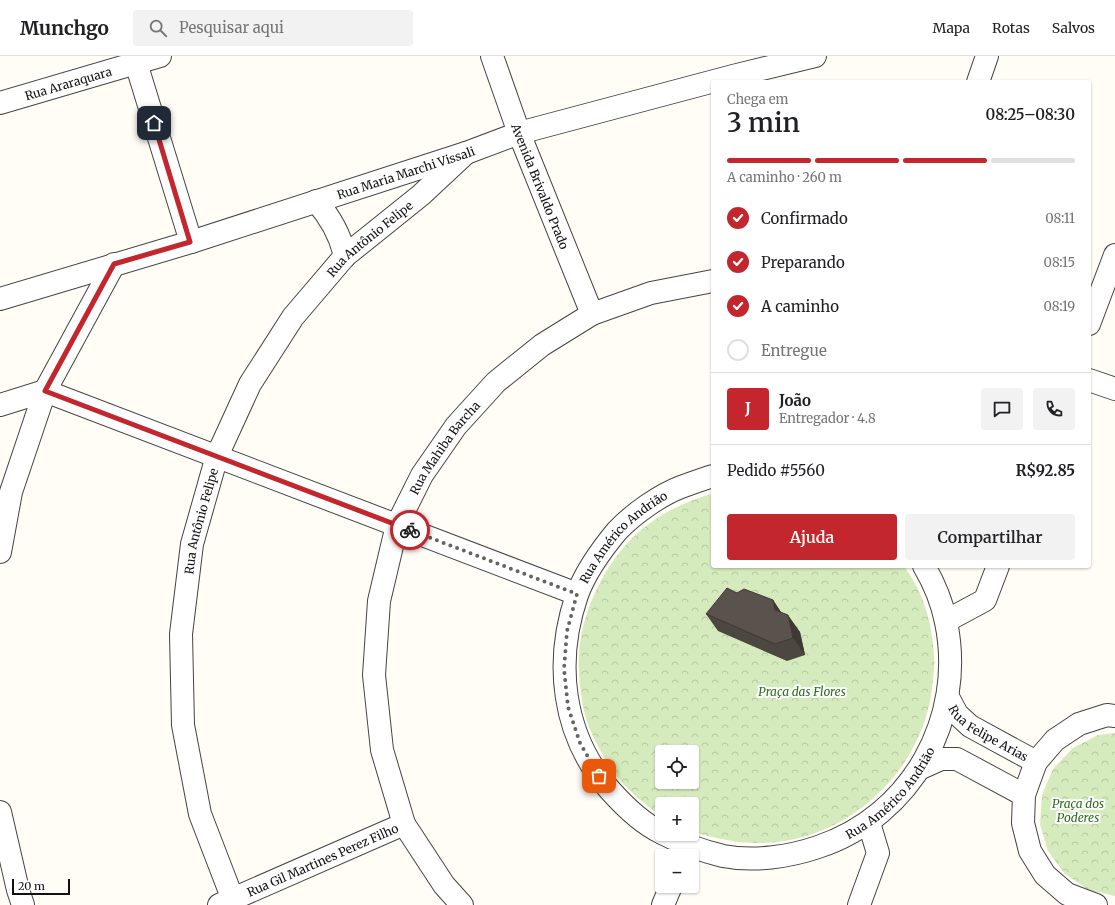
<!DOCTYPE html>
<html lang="pt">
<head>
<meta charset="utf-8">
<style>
  :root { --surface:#fff; --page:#f2f2f2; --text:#202124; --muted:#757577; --line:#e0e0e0; --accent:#c4262e }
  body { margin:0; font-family:Merriweather,serif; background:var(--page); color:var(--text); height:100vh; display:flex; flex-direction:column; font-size:15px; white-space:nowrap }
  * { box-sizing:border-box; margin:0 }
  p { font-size:13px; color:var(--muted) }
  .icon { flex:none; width:22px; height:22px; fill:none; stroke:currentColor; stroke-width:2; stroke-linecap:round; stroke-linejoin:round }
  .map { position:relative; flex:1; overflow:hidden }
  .side { position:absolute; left:711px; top:24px; width:380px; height:488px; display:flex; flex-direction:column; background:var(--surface); border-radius:4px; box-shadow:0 1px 3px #0004 }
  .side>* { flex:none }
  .buttons { position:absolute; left:655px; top:689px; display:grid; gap:8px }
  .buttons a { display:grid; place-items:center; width:44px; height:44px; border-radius:4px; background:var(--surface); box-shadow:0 1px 3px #0004; font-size:20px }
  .scale { position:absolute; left:12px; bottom:10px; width:58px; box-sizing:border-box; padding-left:4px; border:2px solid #111; border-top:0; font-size:11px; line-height:14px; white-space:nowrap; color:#111; -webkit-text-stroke:3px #fff; paint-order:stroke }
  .pin { position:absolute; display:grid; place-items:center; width:34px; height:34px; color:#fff; margin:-17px; border-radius:8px; box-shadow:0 2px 6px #0006 }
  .courier { position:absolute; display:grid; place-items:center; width:40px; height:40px; margin:-20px; border:3px solid #c4262e; border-radius:50%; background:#fff; color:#222; box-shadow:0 1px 5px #0007 }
  .summary em { font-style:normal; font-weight:600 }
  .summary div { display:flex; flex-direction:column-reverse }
  .summary { display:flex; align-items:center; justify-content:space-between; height:68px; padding:0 16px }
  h1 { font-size:26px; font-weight:600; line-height:30px }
  .bar { display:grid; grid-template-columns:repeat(4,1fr); gap:6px 4px; align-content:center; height:48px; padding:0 16px }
  .bar i { height:5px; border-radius:3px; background:var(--line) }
  .bar .on { background:var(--accent) }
  .bar p { grid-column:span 4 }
  .line { display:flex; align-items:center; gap:10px; padding:0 16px; border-top:1px solid var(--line) }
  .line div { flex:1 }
  .round { display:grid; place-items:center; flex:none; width:42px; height:42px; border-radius:4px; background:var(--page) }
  ol { padding:0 16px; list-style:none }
  li { display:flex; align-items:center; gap:12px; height:44px }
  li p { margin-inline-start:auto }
  li .icon { padding:4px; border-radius:50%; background:var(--accent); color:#fff; stroke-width:4 }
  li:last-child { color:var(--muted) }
  li i { width:22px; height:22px; border:2px solid var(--line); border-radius:50% }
  .action { display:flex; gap:8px; margin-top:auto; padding:8px 16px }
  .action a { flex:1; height:46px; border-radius:4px; background:var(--accent); color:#fff; font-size:16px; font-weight:600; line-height:46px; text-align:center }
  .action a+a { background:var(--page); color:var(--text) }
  header { display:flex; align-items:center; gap:24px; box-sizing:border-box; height:56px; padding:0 20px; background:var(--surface); border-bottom:1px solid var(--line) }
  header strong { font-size:19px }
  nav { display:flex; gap:22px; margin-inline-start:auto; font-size:14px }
  .search { width:280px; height:36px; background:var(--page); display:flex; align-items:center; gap:10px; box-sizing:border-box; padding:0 14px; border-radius:4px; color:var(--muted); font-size:15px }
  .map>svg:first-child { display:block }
  .park { fill:url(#park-crowns); fill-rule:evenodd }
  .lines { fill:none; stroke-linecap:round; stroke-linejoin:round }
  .minor-casing { stroke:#444; stroke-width:24 }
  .minor { stroke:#fff; stroke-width:22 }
  .wall { fill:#4d4742 }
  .shaded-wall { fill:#3f3936 }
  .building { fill:#5a524d; stroke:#3f3936 }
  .done { stroke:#646461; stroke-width:4; stroke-dasharray:0 7.2 }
  .route { stroke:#c4262e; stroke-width:5 }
  .labels { text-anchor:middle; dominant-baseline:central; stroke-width:4; stroke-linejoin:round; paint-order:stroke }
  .street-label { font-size:12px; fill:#111; stroke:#fff }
  .park-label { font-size:12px; font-style:italic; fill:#2f6b1f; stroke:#fff }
</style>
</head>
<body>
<header>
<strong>Munchgo</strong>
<div class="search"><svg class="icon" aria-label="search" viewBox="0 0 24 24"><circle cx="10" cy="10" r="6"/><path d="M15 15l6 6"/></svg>Pesquisar aqui</div>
<nav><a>Mapa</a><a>Rotas</a><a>Salvos</a></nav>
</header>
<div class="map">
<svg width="1115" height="849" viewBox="0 0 1115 849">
  <defs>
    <pattern id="park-crowns" width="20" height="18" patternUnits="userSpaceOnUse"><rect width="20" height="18" fill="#d5ebbd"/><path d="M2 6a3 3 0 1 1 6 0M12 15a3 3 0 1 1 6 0" fill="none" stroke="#b6c8a1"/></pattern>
  </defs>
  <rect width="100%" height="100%" fill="#fffdf5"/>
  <!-- park -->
  <g class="park">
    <path d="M713,437v73h191c5,8 10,15 14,23 10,21 15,45 16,68 1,7 0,14 -1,21 -5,88 -82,163 -170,165 -24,1 -46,-5 -68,-10l-3,-2v-27h-30v13c-18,-14 -38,-28 -50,-48 -13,-19 -25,-41 -29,-63 -4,-22 -6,-47 -2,-70 9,-44 34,-89 72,-115 18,-13 39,-21 60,-28zM662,696h30v30h-30z"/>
    <path d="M1115,677v163l-26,-6 -24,-16 -17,-23 -8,-27 2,-29 11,-26 20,-21 25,-13z"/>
  </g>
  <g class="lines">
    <!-- minor casing -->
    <g class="minor-casing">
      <g id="minor">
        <path id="s1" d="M492,0l27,77 73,181"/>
        <path d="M136,7l55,179"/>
        <path d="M978,26l9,-26"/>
        <path id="s2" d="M0,47l160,-47"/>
        <path d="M316,145c15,17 24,33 29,55"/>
        <path id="s3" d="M0,243l191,-57 275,-89 53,-20 214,-57 82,-20"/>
        <path d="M1089,268l26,-69"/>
        <path d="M1089,324l26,9"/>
        <path d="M0,349l45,-14 532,203"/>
        <path d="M0,496l11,-60 34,-101 69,-127"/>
        <path d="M946,565l39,-21 13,-34"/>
        <path id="s4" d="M948,641l9,17 13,12 66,36"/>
        <path d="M921,712l20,-9h16l67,36"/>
        <path d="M0,756l18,78 5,15"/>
        <path id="s5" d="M662,777c-21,-10 -38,-27 -53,-44 -47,-55 -55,-127 -32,-194 8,-22 25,-46 40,-64 16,-17 43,-36 64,-44 11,-4 22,-8 32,-11"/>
        <path id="s6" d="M664,778c19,10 38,17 59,22 30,6 66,1 95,-9 94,-31 148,-129 128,-225 -4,-20 -12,-39 -22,-56"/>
        <path id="s7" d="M219,849l185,-81"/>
        <path id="s8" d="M235,849l-35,-91 -17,-89 -2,-91 11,-90 25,-88 33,-72 43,-67 52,-61 76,-61 45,-42"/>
        <path id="s9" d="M462,849l-18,-20 -40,-61 -22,-74 -8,-75 5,-74 18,-76 25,-50 34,-49 40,-44 46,-37 50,-31 59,-21 62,-12"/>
        <path d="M663,849l8,-19"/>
        <path d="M859,849l19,-52 -9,-30"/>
        <path d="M1096,849l-29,-11 -22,-19 -15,-24 -7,-28 1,-28 12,-33 19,-22 24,-16 28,-9 8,1"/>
      </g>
    </g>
    <!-- minor -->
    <use href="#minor" class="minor"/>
  </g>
  <!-- wall -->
  <path class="wall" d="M737,537l36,7 8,12 19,20 5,23 -18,6 -69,-30 -12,-17z"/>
  <!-- shaded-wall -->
  <g class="shaded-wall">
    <path d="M773,544l11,17 -9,-7z"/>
    <path d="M788,559l12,17 5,23 -12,-17z"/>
  </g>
  <!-- building -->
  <path class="building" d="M727,532l10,5 7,-4 29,11 2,10 13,5 5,23 -18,6 -69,-30z"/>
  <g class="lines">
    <!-- done -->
    <path class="done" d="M410,474l167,64 -10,37 -3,38 4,38 12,36 19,33"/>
    <!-- route -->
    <path class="route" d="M154,67l36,119 -76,22 -69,127 365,139"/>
  </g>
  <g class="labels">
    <!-- street labels -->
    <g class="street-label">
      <text stroke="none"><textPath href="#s2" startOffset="71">Rua Araraquara</textPath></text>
      <text stroke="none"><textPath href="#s3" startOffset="425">Rua Maria Marchi Vissali</textPath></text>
      <text stroke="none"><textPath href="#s1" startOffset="139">Avenida Brivaldo Prado</textPath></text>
      <text stroke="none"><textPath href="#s8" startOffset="730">Rua Antônio Felipe</textPath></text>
      <text stroke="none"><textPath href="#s9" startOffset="496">Rua Mahiba Barcha</textPath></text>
      <text stroke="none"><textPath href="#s8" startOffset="394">Rua Antônio Felipe</textPath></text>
      <text stroke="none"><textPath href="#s5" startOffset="351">Rua Américo Andrião</textPath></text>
      <text stroke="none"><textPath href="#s4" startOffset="56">Rua Felipe Arias</textPath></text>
      <text stroke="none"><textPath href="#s6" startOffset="252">Rua Américo Andrião</textPath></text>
      <text stroke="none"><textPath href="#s7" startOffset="113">Rua Gil Martines Perez Filho</textPath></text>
    </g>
    <!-- park labels -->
    <g class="park-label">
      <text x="802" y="635">Praça das Flores</text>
      <text x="1078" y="747">Praça dos<tspan x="1078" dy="14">Poderes</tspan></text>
    </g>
  </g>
</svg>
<div class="buttons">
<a><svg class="icon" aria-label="locate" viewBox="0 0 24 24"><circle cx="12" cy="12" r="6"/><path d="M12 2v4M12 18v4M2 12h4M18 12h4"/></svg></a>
<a>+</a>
<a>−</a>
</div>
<div class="scale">20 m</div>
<div class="pin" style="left:599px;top:720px;background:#ea580c"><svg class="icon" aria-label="bag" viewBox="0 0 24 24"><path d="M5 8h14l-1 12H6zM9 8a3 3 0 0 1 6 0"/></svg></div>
<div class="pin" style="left:154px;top:67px;background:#1f2937"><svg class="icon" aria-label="home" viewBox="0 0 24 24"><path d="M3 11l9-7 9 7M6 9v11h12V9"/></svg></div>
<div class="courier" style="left:410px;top:474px"><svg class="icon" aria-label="bike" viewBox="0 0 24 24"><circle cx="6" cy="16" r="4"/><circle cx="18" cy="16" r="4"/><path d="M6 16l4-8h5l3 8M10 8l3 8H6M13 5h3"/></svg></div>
<section class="side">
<div class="summary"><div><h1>3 min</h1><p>Chega em</p></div><em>08:25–08:30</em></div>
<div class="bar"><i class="on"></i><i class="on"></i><i class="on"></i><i></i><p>A caminho · 260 m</p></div>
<ol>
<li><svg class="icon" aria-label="check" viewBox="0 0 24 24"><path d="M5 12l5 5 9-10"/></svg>Confirmado<p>08:11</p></li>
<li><svg class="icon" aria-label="check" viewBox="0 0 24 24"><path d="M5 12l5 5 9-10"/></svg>Preparando<p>08:15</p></li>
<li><svg class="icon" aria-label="check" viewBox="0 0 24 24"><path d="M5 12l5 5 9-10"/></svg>A caminho<p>08:19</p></li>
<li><i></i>Entregue</li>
</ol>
<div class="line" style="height:72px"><b class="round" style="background:var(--accent);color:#fff">J</b><div><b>João</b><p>Entregador · 4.8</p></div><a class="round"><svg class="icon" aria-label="chat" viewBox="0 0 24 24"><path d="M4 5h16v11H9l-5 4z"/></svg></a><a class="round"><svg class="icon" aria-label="phone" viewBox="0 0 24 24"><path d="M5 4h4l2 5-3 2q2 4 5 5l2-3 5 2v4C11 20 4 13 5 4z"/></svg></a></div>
<div class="line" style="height:52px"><div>Pedido #5560</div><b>R$92.85</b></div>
<div class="action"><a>Ajuda</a><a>Compartilhar</a></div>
</section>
</div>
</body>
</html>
